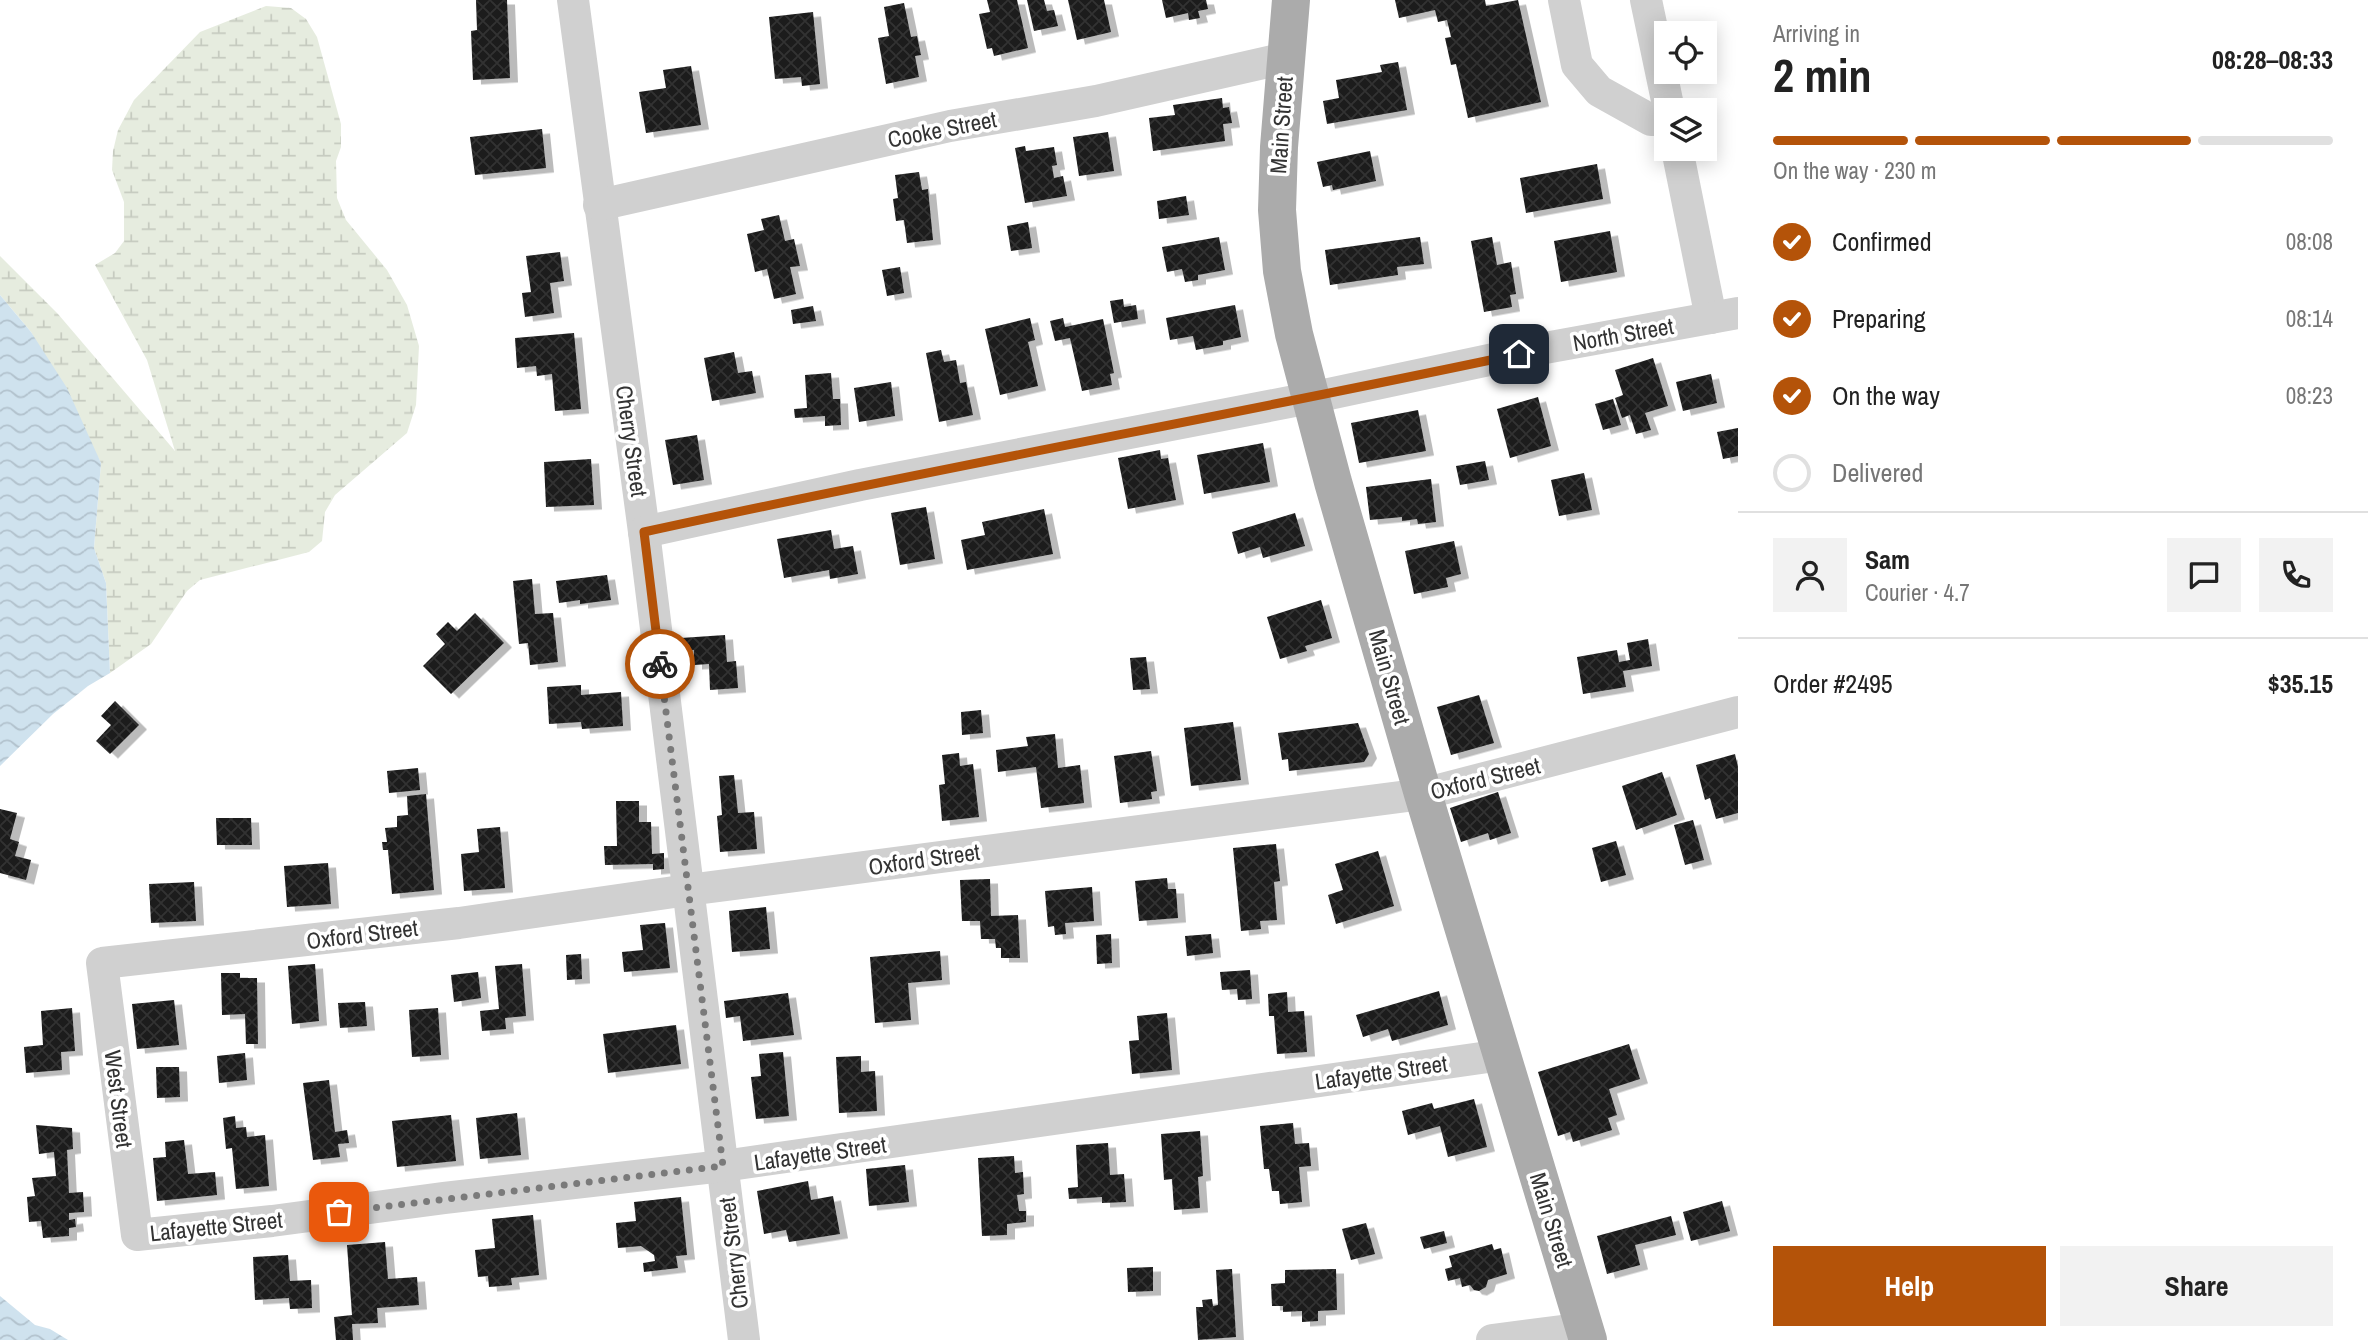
<!DOCTYPE html>
<html lang="en">
<head>
<meta charset="utf-8">
<style>
  :root { --surface:#fff; --page:#f2f2f2; --text:#222; --muted:#767676; --line:#e0e0e0; --accent:#b45309 }
  body { margin:0; font-family:"Archivo Narrow",sans-serif; background:var(--page); color:var(--text); height:100vh; display:flex; flex-direction:column; font-size:26px; white-space:nowrap }
  * { box-sizing:border-box; margin:0 }
  p { font-size:23px; color:var(--muted) }
  .icon { flex:none; width:38px; height:38px; fill:none; stroke:currentColor; stroke-width:2; stroke-linecap:round; stroke-linejoin:round }
  .map { position:relative; flex:1; overflow:hidden }
  .sheet { display:flex; flex-direction:column; background:var(--surface); width:630px }
  .sheet>* { flex:none }
  .tools { position:absolute; left:1654px; top:21px; display:grid; gap:14px }
  .tools a { display:grid; place-items:center; width:63px; height:63px; border-radius:0px; background:var(--surface); box-shadow:0 4px 18px #0003; font-size:35px }
  .pin { position:absolute; display:grid; place-items:center; width:60px; height:60px; color:#fff; margin:-30px; border-radius:14px; box-shadow:0 4px 10px #0006 }
  .courier { position:absolute; display:grid; place-items:center; width:70px; height:70px; margin:-35px; border:5px solid #b45309; border-radius:50%; background:#fff; color:#222; box-shadow:0 2px 9px #0007 }
  .summary em { font-style:normal; font-weight:800 }
  .summary div { display:flex; flex-direction:column-reverse }
  .summary { display:flex; align-items:center; justify-content:space-between; height:119px; padding:0 35px }
  h1 { font-size:46px; font-weight:800; line-height:52px }
  .bar { display:grid; grid-template-columns:repeat(4,1fr); gap:10px 7px; align-content:center; height:84px; padding:0 35px }
  .bar i { height:9px; border-radius:5px; background:var(--line) }
  .bar .active { background:var(--accent) }
  .bar p { grid-column:span 4 }
  .line { display:flex; align-items:center; gap:18px; padding:0 35px; border-top:2px solid var(--line) }
  .line div { flex:1 }
  .round { display:grid; place-items:center; flex:none; width:74px; height:74px; border-radius:0px; background:var(--page) }
  ol { padding:0 35px; list-style:none }
  li { display:flex; align-items:center; gap:21px; height:77px }
  li p { margin-inline-start:auto }
  li .icon { padding:7px; border-radius:50%; background:var(--accent); color:#fff; stroke-width:4 }
  li:last-child { color:var(--muted) }
  li i { width:38px; height:38px; border:4px solid var(--line); border-radius:50% }
  .action { display:flex; gap:14px; margin-top:auto; padding:14px 35px }
  .action a { flex:1; height:80px; border-radius:0px; background:var(--accent); color:#fff; font-size:28px; font-weight:800; line-height:80px; text-align:center }
  .action a+a { background:var(--page); color:var(--text) }
  main { display:flex; flex:1; min-height:0 }
  .map>svg:first-child { display:block }
  .wetland { fill:url(#wetland-marsh) }
  .water { fill:url(#water-waves) }
  .building { fill:url(#building-cross-hatch); filter:url(#shadow) }
  .lines { fill:none; stroke-linecap:round; stroke-linejoin:round }
  .minor { stroke:#d0d0d0; stroke-width:32 }
  .major { stroke:#ababab; stroke-width:38 }
  .done { stroke:#7a7a7a; stroke-width:7; stroke-dasharray:0 12.6 }
  .route { stroke:#b45309; stroke-width:9 }
  .labels { text-anchor:middle; dominant-baseline:central; stroke-width:7; stroke-linejoin:round; paint-order:stroke }
  .street-label { font-size:23px; fill:#333; stroke:#fff }
</style>
</head>
<body>
<main>
<div class="map">
<svg width="1738" height="1340" viewBox="0 0 1738 1340">
  <defs>
    <pattern id="wetland-marsh" width="20" height="14" patternUnits="userSpaceOnUse" patternTransform="scale(1.75)"><rect width="20" height="14" fill="#e6ecdf"/><path d="M1 5h8M5 5V1M11 12h8M15 12V8" fill="none" stroke="#c6cbc0"/></pattern>
    <pattern id="water-waves" width="16" height="10" patternUnits="userSpaceOnUse" patternTransform="scale(1.75)"><rect width="16" height="10" fill="#cfe2ee"/><path d="M0 5q4-4 8 0t8 0" fill="none" stroke="#b2c2cd"/></pattern>
    <pattern id="building-cross-hatch" width="8" height="8" patternUnits="userSpaceOnUse" patternTransform="scale(1.75)"><rect width="8" height="8" fill="#1a1a1a"/><path d="M0 0l8 8M0 8l8-8" fill="none" stroke="#333"/></pattern>
    <filter id="shadow"><feDropShadow dx="8" dy="4.5" stdDeviation="0" flood-color="#0004"/></filter>
  </defs>
  <rect width="100%" height="100%" fill="#fff"/>
  <!-- wetland -->
  <path class="wetland" d="M266,6l25,2 15,11 11,18 24,87v23l-5,14 1,37 9,22 41,50 20,35 12,41 -3,59 -9,28 -72,62 -10,17 -3,29 -13,11 -109,28 -13,11 -36,53 -41,29 -4,-90 -12,-35 7,-85 -70,-131 -31,-37v-39l58,58 117,137 -28,-91 -52,-95 20,-12 9,-12v-39l-12,-32 1,-19 5,-21 16,-30 66,-68z"/>
  <!-- water -->
  <g class="water">
    <path d="M0,295l31,37 36,56 34,75 -7,85 12,35 4,90 -22,13 -35,28 -53,52z"/>
    <path d="M0,1296l35,29 15,4 18,11h-68z"/>
  </g>
  <!-- building -->
  <g class="building">
    <path d="M476,0h31l3,78 -37,2 -2,-49 6,-1z"/>
    <path d="M987,0h30l11,48 -34,8 -2,-8 -5,1 -8,-35 11,-2z"/>
    <path d="M1027,0h17l3,11 7,-1 4,16 -24,5z"/>
    <path d="M1068,0h36l7,32 -34,8z"/>
    <path d="M1162,0h44l2,9 -10,2 2,7 -11,2 -1,-7 -22,5z"/>
    <path d="M1395,0h90l1,6 32,-6 23,102 -73,16 -12,-54 -5,1 -6,-27 6,-1 -4,-17 -9,2 -3,-12 -36,8z"/>
    <path d="M904,3l7,34 6,-1 4,19 -6,1 4,21 -33,7 -8,-46 11,-2 -5,-29z"/>
    <path d="M813,12l7,72 -18,2 -1,-9 -26,2 -6,-62z"/>
    <path d="M1398,62l9,48 -80,14 -4,-23 16,-3 -3,-18 46,-8 -2,-7z"/>
    <path d="M691,66l10,59 -55,8 -7,-41 27,-4 -3,-18z"/>
    <path d="M1222,98l1,10 6,-1 3,16 -9,1 2,17 -72,10 -4,-33 26,-3 -2,-10z"/>
    <path d="M542,129l4,39 -71,7 -5,-38z"/>
    <path d="M1108,132l6,39 -35,5 -6,-39z"/>
    <path d="M1025,146l1,5 28,-4 3,18 -5,1 2,12 9,-2 4,20 -42,7 -10,-55z"/>
    <path d="M1370,151l6,30 -43,9 -1,-5 -9,2 -6,-25z"/>
    <path d="M1597,164l6,35 -77,14 -6,-35z"/>
    <path d="M919,172l3,18 6,-1 5,51 -26,3 -3,-23 -8,1 -3,-22 5,-1 -3,-23z"/>
    <path d="M1186,196l3,19 -30,4 -2,-18z"/>
    <path d="M779,215l6,26 9,-2 6,27 -10,1 6,27 -22,5 -7,-30 -12,3 -8,-38 17,-4 -3,-11z"/>
    <path d="M1028,222l4,26 -21,3 -4,-25z"/>
    <path d="M1610,231l7,41 -56,10 -7,-41z"/>
    <path d="M1219,237l6,33 -27,5v5l-13,2 -3,-13 -15,3 -5,-25z"/>
    <path d="M1420,237l4,27 -27,3 1,8 -68,10 -5,-35z"/>
    <path d="M1492,237l5,28 14,-3 5,32 -6,1 2,12 -28,5 -13,-71z"/>
    <path d="M560,252l4,29 -14,2 4,30 -29,4 -3,-24 9,-1 -5,-36z"/>
    <path d="M900,267l4,26 -17,3 -5,-26z"/>
    <path d="M1123,299l1,8 12,-2 2,14 -24,4 -4,-22z"/>
    <path d="M1235,305l6,32 -18,4v4l-27,5 -3,-14 -23,4 -4,-22z"/>
    <path d="M813,306l3,15 -23,3 -2,-14z"/>
    <path d="M1030,318l5,22 -7,2 10,44 -38,9 -15,-66z"/>
    <path d="M1063,318l2,9 38,-8 11,54 -4,1 2,11 -30,6 -12,-53 -15,3 -5,-20z"/>
    <path d="M574,333l7,76 -26,2 -3,-37 -15,2 -1,-10 -19,2 -2,-30z"/>
    <path d="M941,350l3,12 12,-2 4,23 6,-1 7,33 -34,7 -13,-69z"/>
    <path d="M734,352l4,21 14,-2 4,22 -44,8 -8,-43z"/>
    <path d="M1653,358l15,48 -23,7 6,17 -15,4 -6,-19 -8,3 -7,-20 8,-3 -8,-25z"/>
    <path d="M831,373l2,26h7l1,26 -16,1v-10l-30,2 -1,-9 13,-1 -2,-33z"/>
    <path d="M1711,374l6,29 -34,8 -7,-29z"/>
    <path d="M891,382l4,34 -36,6 -5,-34z"/>
    <path d="M1538,397l13,49 -41,12 -13,-49z"/>
    <path d="M1613,399l8,26 -18,5 -8,-26z"/>
    <path d="M1418,410l8,41 -67,12 -8,-40z"/>
    <path d="M1738,428v28l-15,3 -6,-27z"/>
    <path d="M697,435l7,45 -31,5 -8,-45z"/>
    <path d="M1263,443l7,39 -66,12 -7,-39z"/>
    <path d="M1160,450l1,9 7,-1 8,42 -48,9 -10,-51z"/>
    <path d="M591,459l3,46 -48,2 -2,-45z"/>
    <path d="M1485,461l4,19 -29,5 -4,-19z"/>
    <path d="M1584,473l8,37 -33,6 -8,-36z"/>
    <path d="M1431,479l5,43 -18,2 -1,-5 -15,2v-4l-32,3 -4,-33z"/>
    <path d="M926,507l9,52 -35,6 -9,-52z"/>
    <path d="M1044,509l9,45 -86,16 -6,-30 24,-5 -3,-13z"/>
    <path d="M1295,513l10,33 -42,12 -3,-11 -22,7 -6,-22z"/>
    <path d="M831,530l3,19 19,-3 5,28 -28,5 -1,-9 -45,8 -7,-39z"/>
    <path d="M1454,541l7,33 -15,4 2,9 -34,7 -9,-43z"/>
    <path d="M607,575l4,25 -31,4v-4l-21,3 -3,-22z"/>
    <path d="M532,579l3,35 18,-1 5,49 -28,3 -2,-22 -9,1 -6,-63z"/>
    <path d="M1321,600l11,38 -27,8 2,5 -27,8 -13,-42z"/>
    <path d="M475,613l29,30 -53,51 -28,-28 22,-22 -9,-10 12,-12 9,9z"/>
    <path d="M725,635l2,27 9,-1 2,27 -28,2 -1,-26 -15,1v-15l-12,1 -1,-13z"/>
    <path d="M1648,639l4,27 -29,5 3,16 -43,7 -6,-37 40,-7 2,12 11,-2 -3,-17z"/>
    <path d="M1146,657l4,32 -17,1 -3,-32z"/>
    <path d="M581,685v10l40,-3 2,34 -41,3 -1,-7 -32,2 -2,-37z"/>
    <path d="M1479,695l15,48 -43,12 -14,-48z"/>
    <path d="M115,701l24,24 -29,29 -14,-13 15,-16 -10,-9z"/>
    <path d="M981,710l2,23 -21,2 -1,-23z"/>
    <path d="M1233,722l8,58 -50,6 -7,-58z"/>
    <path d="M1358,723l11,31 -5,8 -75,9 -1,-12 -6,1 -4,-27z"/>
    <path d="M1055,734l3,34 22,-3 4,38 -43,5 -5,-41 -38,5 -2,-22 32,-4 -2,-9z"/>
    <path d="M1151,751l6,40 -6,1 1,7 -32,4 -6,-47z"/>
    <path d="M959,753l1,13 13,-2 6,53 -37,4 -3,-36 6,-1 -3,-29z"/>
    <path d="M1735,754l3,13v46l-22,6 -6,-21 -5,2 -9,-35z"/>
    <path d="M418,768l2,22 -31,3 -2,-22z"/>
    <path d="M1662,772l15,43 -41,15 -14,-44z"/>
    <path d="M734,775l4,38 16,-1 3,37 -37,3 -3,-36 5,-1 -3,-39z"/>
    <path d="M1498,792l13,41 -21,7 -2,-7 -27,9 -11,-34z"/>
    <path d="M426,794l8,96 -42,4 -4,-44h-5l-1,-8h5l-2,-14 12,-1v-11l11,-1 -1,-19z"/>
    <path d="M616,801h23v21h12l1,32 12,-1v16l-11,1v-6l-48,1 -1,-19h13z"/>
    <path d="M0,809l17,4 -7,26 9,3 -4,14 16,4 -5,20 -26,-7z"/>
    <path d="M216,818h35l1,27h-35z"/>
    <path d="M1693,820l11,40 -19,5 -11,-40z"/>
    <path d="M500,827l5,61 -41,3 -3,-37 18,-2 -2,-23z"/>
    <path d="M1616,841l10,34 -25,7 -9,-34z"/>
    <path d="M1276,844l4,37 -6,1 3,38 -17,1 1,8 -20,2 -8,-83z"/>
    <path d="M1378,851l16,55 -58,18 -8,-29 15,-5 -8,-26z"/>
    <path d="M328,863l3,41 -44,3 -3,-41z"/>
    <path d="M1167,878l1,11h8l2,29 -39,3 -4,-40z"/>
    <path d="M990,879l1,37 27,-1 2,43h-19v-10h-5l-1,-9h-14l-1,-18h-18l-2,-41z"/>
    <path d="M194,882l2,39 -45,2 -2,-39z"/>
    <path d="M1092,887l2,34 -29,2 1,11 -11,1 -1,-9 -6,1 -3,-36z"/>
    <path d="M766,907l4,42 -38,3 -3,-41z"/>
    <path d="M665,923l5,45 -46,4 -2,-20 21,-2 -3,-25z"/>
    <path d="M1111,934l1,29 -15,1 -1,-29z"/>
    <path d="M1211,934l2,19 -26,3 -2,-20z"/>
    <path d="M940,951l2,29 -34,3 3,37 -36,3 -5,-66z"/>
    <path d="M581,954l1,25 -15,1 -1,-25z"/>
    <path d="M315,964l4,57 -27,3 -4,-58z"/>
    <path d="M522,964l4,52 -21,2 1,11 -24,2 -2,-20 19,-2 -4,-43z"/>
    <path d="M1250,970l2,29 -14,1 -1,-11 -15,1 -2,-18z"/>
    <path d="M478,972l3,26 -27,4 -3,-27z"/>
    <path d="M221,973h19v5h17l1,66h-12l-1,-30 -23,1z"/>
    <path d="M1439,991l9,34 -56,16 -4,-12 -25,8 -7,-22z"/>
    <path d="M1287,992l1,20 16,-1 3,41 -30,2 -3,-38h-5l-1,-22z"/>
    <path d="M788,993l6,42 -51,6 -3,-25 -14,2 -2,-17z"/>
    <path d="M174,1000l5,45 -42,4 -5,-45z"/>
    <path d="M365,1002l2,24 -27,2 -2,-25z"/>
    <path d="M72,1008l3,43 -14,1 1,18 -36,3 -2,-26 19,-2 -2,-34z"/>
    <path d="M438,1008l3,47 -29,2 -3,-47z"/>
    <path d="M1167,1013l5,57 -40,4 -3,-33 10,-1 -2,-24z"/>
    <path d="M676,1025l5,39 -73,9 -5,-39z"/>
    <path d="M1629,1044l11,35 -31,10 8,26 -9,3 4,12 -39,12 -3,-10 -12,4 -20,-64z"/>
    <path d="M783,1052l6,64 -33,3 -5,-42 10,-1 -2,-22z"/>
    <path d="M245,1053l2,27 -28,3 -2,-27z"/>
    <path d="M861,1056v16l14,-1 2,40 -38,2 -3,-56z"/>
    <path d="M156,1067h23l1,30 -23,1z"/>
    <path d="M329,1080l6,52 12,-2 2,13 -11,1 2,13 -27,3 -10,-77z"/>
    <path d="M1474,1099l13,48 -39,10 -8,-31 -32,9 -6,-24 30,-8 2,6z"/>
    <path d="M517,1113l4,42 -41,4 -4,-41z"/>
    <path d="M451,1115l5,46 -59,6 -5,-46z"/>
    <path d="M235,1116l1,12 10,-1 1,10 18,-2 4,51 -33,3 -4,-41 -6,1 -3,-31z"/>
    <path d="M1293,1123l2,21 14,-1 2,23 -12,1 3,35 -22,2 -1,-13h-7l-3,-22h-5l-4,-43z"/>
    <path d="M36,1125l36,3 1,21 -6,1 2,43 14,-1 1,20 -15,1v7l6,-1 1,8 -7,1v8l-26,2 -2,-17 -12,1 -2,-25 8,-1 -3,-18 24,-2 -2,-24 -15,2z"/>
    <path d="M1200,1131l3,45 -5,1 2,31 -26,2 -2,-31 -8,1 -3,-46z"/>
    <path d="M184,1140l4,34 27,-2 2,23 -60,6 -4,-43 13,-1 -1,-15z"/>
    <path d="M1108,1143l2,32 14,-1 2,28 -24,1v-6l-33,2 -1,-11 10,-1 -2,-42z"/>
    <path d="M1014,1156l1,17 8,-1 1,22 -7,1 2,16h7v11l-19,2v11l-25,1 -4,-78z"/>
    <path d="M905,1165l4,37 -40,4 -3,-37z"/>
    <path d="M808,1181l3,19 22,-4 7,38 -51,8 -3,-12 -22,4 -7,-43z"/>
    <path d="M681,1197l6,58 -11,1 2,12 -34,4 -1,-9 12,-2 -1,-6 -13,-9 -23,2 -2,-25 20,-2 -2,-19z"/>
    <path d="M1722,1201l8,30 -39,10 -8,-29z"/>
    <path d="M533,1215l6,60 -28,3 1,7 -23,2 -1,-11 -10,1 -3,-27 20,-2 -3,-29z"/>
    <path d="M1671,1216l5,19 -41,10 5,20 -33,9 -10,-38z"/>
    <path d="M1366,1223l9,31 -24,6 -9,-31z"/>
    <path d="M1444,1231l3,12 -23,6 -4,-12z"/>
    <path d="M385,1242l3,37 29,-2 2,28 -42,3 1,15 -26,1 1,16h-17l-2,-23 18,-2 -5,-70z"/>
    <path d="M1492,1244l2,6 7,-2 6,26 -19,6 -2,7 -7,4 -5,-1 -4,-5 -8,2 -2,-9 -12,3 -3,-12 7,-2 -3,-11z"/>
    <path d="M288,1255l2,26 21,-1 1,28 -22,1 -1,-11 -34,2 -2,-43z"/>
    <path d="M1153,1267v24l-25,1 -1,-24z"/>
    <path d="M1232,1269l4,68 -38,3 -2,-33h7l-1,-7 10,-1 1,7 5,-1 -2,-35z"/>
    <path d="M1336,1269l1,41 -19,1v10l-16,1v-11l-19,1v-6h-11l-1,-22 14,-1v-13z"/>
  </g>
  <g class="lines">
    <!-- minor -->
    <g class="minor">
      <path d="M573,0l71,532 100,808"/>
      <path d="M1564,0l13,65 22,26 52,29h15"/>
      <path d="M1646,0l23,110"/>
      <path d="M1677,149l34,169"/>
      <path d="M599,205l351,-79 146,-25 190,-43"/>
      <path d="M644,532l216,-47 450,-87 235,-50 193,-35"/>
      <path d="M1502,1055l-779,111 -279,32 -172,23 -135,14 -35,-272 357,-40 229,-33 735,-96 315,-82"/>
      <path d="M1492,1340l93,-12"/>
    </g>
    <!-- major -->
    <path class="major" d="M1291,0l-12,147 -2,63 5,61 12,63 39,148 90,312 165,546"/>
  </g>
  <g class="lines">
    <!-- done -->
    <path class="done" d="M339,1212l384,-46 -63,-502"/>
    <!-- route -->
    <path class="route" d="M660,664l-16,-132c291,-64 584,-116 875,-178"/>
  </g>
  <g class="labels">
    <!-- street labels -->
    <g class="street-label">
      <text transform="translate(1281 125) rotate(-86)">Main Street</text>
      <text transform="translate(942 129) rotate(-11)">Cooke Street</text>
      <text transform="translate(1623 334) rotate(-10)">North Street</text>
      <text transform="translate(632 441) rotate(82)">Cherry Street</text>
      <text transform="translate(1390 677) rotate(74)">Main Street</text>
      <text transform="translate(1485 778) rotate(-14)">Oxford Street</text>
      <text transform="translate(924 859) rotate(-8)">Oxford Street</text>
      <text transform="translate(362 934) rotate(-7)">Oxford Street</text>
      <text transform="translate(1381 1072) rotate(-8)">Lafayette Street</text>
      <text transform="translate(119 1099) rotate(83)">West Street</text>
      <text transform="translate(820 1153) rotate(-8)">Lafayette Street</text>
      <text transform="translate(1552 1220) rotate(73)">Main Street</text>
      <text transform="translate(216 1226) rotate(-6)">Lafayette Street</text>
      <text transform="translate(733 1253) rotate(-97)">Cherry Street</text>
    </g>
  </g>
</svg>
<div class="tools">
<a><svg class="icon" aria-label="locate" viewBox="0 0 24 24"><circle cx="12" cy="12" r="6"/><path d="M12 2v4M12 18v4M2 12h4M18 12h4"/></svg></a>
<a><svg class="icon" aria-label="layers" viewBox="0 0 24 24"><path d="M12 4l9 5-9 5-9-5zM3 14l9 5 9-5"/></svg></a>
</div>
<div class="pin" style="left:339px;top:1212px;background:#ea580c"><svg class="icon" aria-label="bag" viewBox="0 0 24 24"><path d="M5 8h14l-1 12H6zM9 8a3 3 0 0 1 6 0"/></svg></div>
<div class="pin" style="left:1519px;top:354px;background:#1f2937"><svg class="icon" aria-label="home" viewBox="0 0 24 24"><path d="M3 11l9-7 9 7M6 9v11h12V9"/></svg></div>
<div class="courier" style="left:660px;top:664px"><svg class="icon" aria-label="bike" viewBox="0 0 24 24"><circle cx="6" cy="16" r="4"/><circle cx="18" cy="16" r="4"/><path d="M6 16l4-8h5l3 8M10 8l3 8H6M13 5h3"/></svg></div>
</div>
<section class="sheet">
<div class="summary"><div><h1>2 min</h1><p>Arriving in</p></div><em>08:28–08:33</em></div>
<div class="bar"><i class="active"></i><i class="active"></i><i class="active"></i><i></i><p>On the way · 230 m</p></div>
<ol>
<li><svg class="icon" aria-label="check" viewBox="0 0 24 24"><path d="M5 12l5 5 9-10"/></svg>Confirmed<p>08:08</p></li>
<li><svg class="icon" aria-label="check" viewBox="0 0 24 24"><path d="M5 12l5 5 9-10"/></svg>Preparing<p>08:14</p></li>
<li><svg class="icon" aria-label="check" viewBox="0 0 24 24"><path d="M5 12l5 5 9-10"/></svg>On the way<p>08:23</p></li>
<li><i></i>Delivered</li>
</ol>
<div class="line" style="height:126px"><a class="round"><svg class="icon" aria-label="person" viewBox="0 0 24 24"><circle cx="12" cy="8" r="4"/><path d="M4 21q1-7 8-7t8 7"/></svg></a><div><b>Sam</b><p>Courier · 4.7</p></div><a class="round"><svg class="icon" aria-label="chat" viewBox="0 0 24 24"><path d="M4 5h16v11H9l-5 4z"/></svg></a><a class="round"><svg class="icon" aria-label="phone" viewBox="0 0 24 24"><path d="M5 4h4l2 5-3 2q2 4 5 5l2-3 5 2v4C11 20 4 13 5 4z"/></svg></a></div>
<div class="line" style="height:91px"><div>Order #2495</div><b>$35.15</b></div>
<div class="action"><a>Help</a><a>Share</a></div>
</section>
</main>
</body>
</html>
